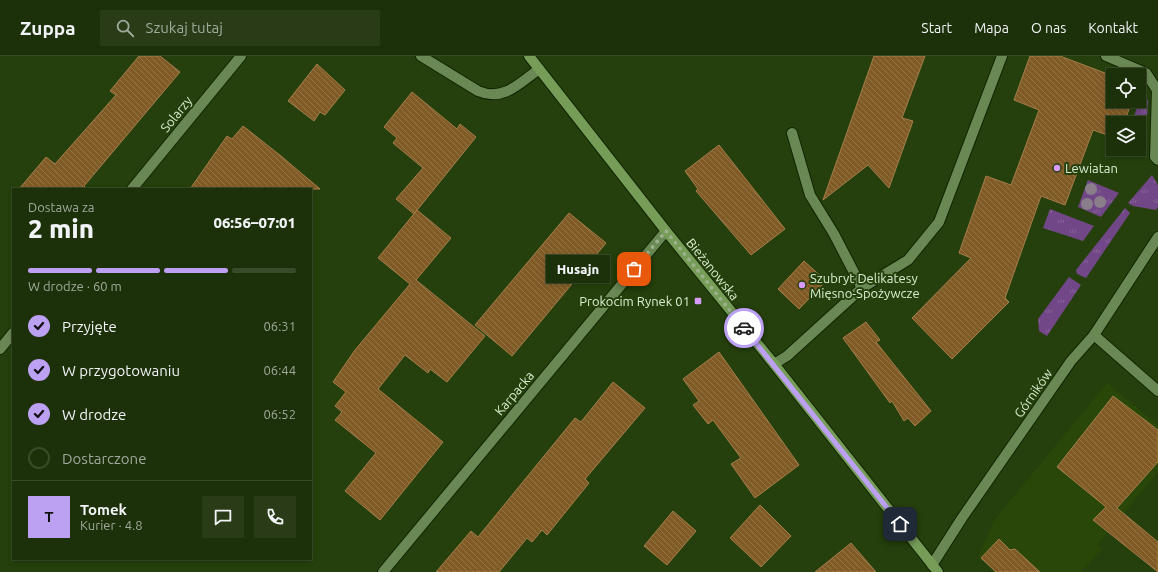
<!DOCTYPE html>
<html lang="pl">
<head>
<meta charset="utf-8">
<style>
  :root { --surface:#1c3009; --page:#293c17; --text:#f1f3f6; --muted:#a0a99c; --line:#3a4b2a; --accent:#bca0f2 }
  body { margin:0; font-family:Ubuntu,sans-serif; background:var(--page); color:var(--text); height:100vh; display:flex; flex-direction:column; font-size:15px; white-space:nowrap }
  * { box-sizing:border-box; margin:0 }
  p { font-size:13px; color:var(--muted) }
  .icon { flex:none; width:22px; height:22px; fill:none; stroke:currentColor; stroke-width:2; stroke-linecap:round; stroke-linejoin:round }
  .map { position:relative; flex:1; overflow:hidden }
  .drawer { position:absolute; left:12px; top:132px; width:300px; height:372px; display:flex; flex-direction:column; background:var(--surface); border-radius:0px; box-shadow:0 2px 6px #0003,0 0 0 1px var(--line) }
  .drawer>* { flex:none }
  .buttons { position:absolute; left:1106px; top:12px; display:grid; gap:8px }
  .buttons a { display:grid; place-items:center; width:40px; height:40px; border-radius:0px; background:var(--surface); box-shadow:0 2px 6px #0003,0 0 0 1px var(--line); font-size:20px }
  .pin { position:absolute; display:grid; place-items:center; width:34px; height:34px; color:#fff; margin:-17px; border-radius:8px; box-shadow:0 2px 6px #0006 }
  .courier { position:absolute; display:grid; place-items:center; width:40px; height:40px; margin:-20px; border:3px solid #bca0f2; border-radius:50%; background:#fff; color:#222; box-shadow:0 1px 5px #0007 }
  .bubble { position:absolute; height:28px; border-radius:0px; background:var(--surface); box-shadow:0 2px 6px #0003,0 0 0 1px var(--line); font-size:13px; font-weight:800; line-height:28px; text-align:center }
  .head em { font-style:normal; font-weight:800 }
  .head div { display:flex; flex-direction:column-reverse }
  .head { display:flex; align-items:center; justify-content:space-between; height:68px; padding:0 16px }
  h1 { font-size:26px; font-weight:800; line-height:30px }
  .bar { display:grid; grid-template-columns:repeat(4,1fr); gap:6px 4px; align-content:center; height:48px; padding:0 16px }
  .bar i { height:5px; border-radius:3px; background:var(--line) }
  .bar .on { background:var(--accent) }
  .bar p { grid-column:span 4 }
  .line { display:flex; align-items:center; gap:10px; padding:0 16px; border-top:1px solid var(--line) }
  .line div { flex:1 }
  .round { display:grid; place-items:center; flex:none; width:42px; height:42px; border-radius:0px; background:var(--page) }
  ol { padding:0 16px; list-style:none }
  li { display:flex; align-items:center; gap:12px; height:44px }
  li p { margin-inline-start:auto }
  li .icon { padding:4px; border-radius:50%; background:var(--accent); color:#111; stroke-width:4 }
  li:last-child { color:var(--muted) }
  li i { width:22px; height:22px; border:2px solid var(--line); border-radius:50% }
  header { display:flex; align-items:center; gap:24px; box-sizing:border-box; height:56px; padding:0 20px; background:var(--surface); border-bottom:1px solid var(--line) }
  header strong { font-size:19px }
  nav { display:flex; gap:22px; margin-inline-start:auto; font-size:14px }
  .search { width:280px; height:36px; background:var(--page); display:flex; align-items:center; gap:10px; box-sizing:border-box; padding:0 14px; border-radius:0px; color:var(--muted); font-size:15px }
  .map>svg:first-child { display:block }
  .built { fill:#284708 }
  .grass { fill:url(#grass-tufts) }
  .building { fill:url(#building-back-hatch); stroke:#a67e4a }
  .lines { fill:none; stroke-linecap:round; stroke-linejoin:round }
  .lane-casing { stroke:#112500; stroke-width:12 }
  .street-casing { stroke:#112500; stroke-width:12 }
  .secondary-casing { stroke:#112500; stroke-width:12 }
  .lane { stroke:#6a8854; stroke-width:10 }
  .street { stroke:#6a8854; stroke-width:10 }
  .secondary { stroke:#759d57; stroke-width:10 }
  .tree { fill:#897e8a }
  .done { stroke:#9bb08b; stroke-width:4; stroke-dasharray:0 7.2 }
  .route { stroke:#bca0f2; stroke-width:5 }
  .poi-dot { fill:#d89bf8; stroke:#25400c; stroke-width:1.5 }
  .labels { text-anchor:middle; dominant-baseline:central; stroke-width:4; stroke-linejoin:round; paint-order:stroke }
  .street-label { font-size:13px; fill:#dbedd0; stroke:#25400c }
  .poi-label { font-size:13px; fill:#dbedd0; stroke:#25400c; text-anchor:start }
</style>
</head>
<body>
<header>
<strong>Zuppa</strong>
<div class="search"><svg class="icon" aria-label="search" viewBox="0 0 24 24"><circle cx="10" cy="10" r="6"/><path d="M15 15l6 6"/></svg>Szukaj tutaj</div>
<nav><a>Start</a><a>Mapa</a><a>O nas</a><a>Kontakt</a></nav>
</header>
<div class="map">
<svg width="1158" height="516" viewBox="0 0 1158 516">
  <defs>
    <pattern id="grass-tufts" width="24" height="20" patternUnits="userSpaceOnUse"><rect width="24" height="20" fill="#714787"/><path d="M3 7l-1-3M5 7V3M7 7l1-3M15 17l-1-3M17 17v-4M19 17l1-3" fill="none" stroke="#856297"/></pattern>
    <pattern id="building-back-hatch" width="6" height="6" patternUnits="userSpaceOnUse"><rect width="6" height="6" fill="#805b26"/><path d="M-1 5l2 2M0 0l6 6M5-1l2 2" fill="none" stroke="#917344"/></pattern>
  </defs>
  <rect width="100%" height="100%" fill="#25400c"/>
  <!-- built -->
  <path class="built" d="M1107,327l51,42v47l-61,73 5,4 -21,23h-85l-18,-15 17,-38z"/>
  <!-- grass -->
  <g class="grass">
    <path d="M1143,32l5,13 -2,31 -7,2v-11h-7z"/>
    <path d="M1152,119l6,10v22l-2,3 -23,-4 -5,-3z"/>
    <path d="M1088,124l31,13 -18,24 -23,-10z"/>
    <path d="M1125,152l5,5 -44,65 -9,-4 -1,-4z"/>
    <path d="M1050,153l44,17 -11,15 -40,-13z"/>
    <path d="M1069,221l12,8 -34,51 -8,-5 -1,-12z"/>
  </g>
  <!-- building -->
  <g class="building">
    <path d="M139,0h21l20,16 -96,114 3,3h-68l27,-32 9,7 61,-69 -6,-4z"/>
    <path d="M874,0h51l-23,62 11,3 -24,67 -21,-23 -45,35z"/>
    <path d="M1030,0h30l53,20v25h19l-8,22h-11v14l-20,-7 -28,75 -24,-9 -36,102 4,4 -57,57 -40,-41 59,-60 -12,-5 27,-77 25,9 28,-75 -25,-10z"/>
    <path d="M317,8l28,26 -20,25 -5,-3 -6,9 -26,-20z"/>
    <path d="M412,36l45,37 3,-5 16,13 -62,77 -18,-15 27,-31 -30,-25 4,-5 -13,-11z"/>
    <path d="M243,70l38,30 39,33h-130l37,-53 5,3z"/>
    <path d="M719,89l66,84 -34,26 -55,-64 2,-2 -13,-18z"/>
    <path d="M417,154l34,28 -35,42 69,56 -38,46 -17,-13 -2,4 -23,-18 -27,34 65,53 -63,78 -35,-29 31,-38 -41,-33 7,-8 -7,-6 11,-14 -13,-10 22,-32 55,-66 -32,-26z"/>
    <path d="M569,157l37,30 -94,113 -37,-31z"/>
    <path d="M804,205l22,20 -27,28 -21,-20z"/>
    <path d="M866,266l14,18 -4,2 55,69 -16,15 -7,-8 -4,3 -12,-20 -2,2 -47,-65z"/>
    <path d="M719,296l80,113 -44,33 -24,-34 10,-6 -28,-38 -5,4 -15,-19 6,-4 -16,-22z"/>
    <path d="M613,326l32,26 -60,71 4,4 -42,52 -5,-5 -10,12 -5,-4 -28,34h-63l35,-41 7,6 97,-119 6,4z"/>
    <path d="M1113,340l45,34v32l-41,46 41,34v30l-65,-52 13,-13 -49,-40z"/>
    <path d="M760,449l31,31 -30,31 -31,-29z"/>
    <path d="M673,455l23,20 -29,34 -23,-19z"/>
    <path d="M999,483l11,11 5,-1 25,23h-44l-15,-14z"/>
    <path d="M851,487l25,29h-61z"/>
  </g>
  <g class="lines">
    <!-- lane casing -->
    <g class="lane-casing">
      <g id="lane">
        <path d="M1106,0l40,17 11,17 -2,67 3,3"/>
        <path d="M862,232l46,-28 31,-38 63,-166"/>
        <path d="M774,308l13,-8 75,-68 -28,-54 -24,-39 -18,-62"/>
      </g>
    </g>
    <!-- street casing -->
    <g class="street-casing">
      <g id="street">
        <path d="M421,0l57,35c25,11 42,-8 61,-22"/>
        <path d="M132,133l109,-133"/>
        <path d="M1094,279l64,56"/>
        <path d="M0,293l13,-16"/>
        <path d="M932,509l30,-47 109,-157 23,-26 64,-98"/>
        <path d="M383,516l283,-341"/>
      </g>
    </g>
    <!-- secondary casing -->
    <g class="secondary-casing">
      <path id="secondary" d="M529,0l137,175 108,133 164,208"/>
    </g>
    <!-- lane -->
    <use href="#lane" class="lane"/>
    <!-- street -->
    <use href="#street" class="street"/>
    <!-- secondary -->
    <use href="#secondary" class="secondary"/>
  </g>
  <!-- trees -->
  <g class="tree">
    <circle cx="1091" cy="133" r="6"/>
    <circle cx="1100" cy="146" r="6"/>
    <circle cx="1087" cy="148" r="6"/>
  </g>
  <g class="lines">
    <!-- done -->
    <path class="done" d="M634,213l32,-38 78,97"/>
    <!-- route -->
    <path class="route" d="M744,272l156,196"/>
  </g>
  <!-- markers -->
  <g class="poi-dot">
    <circle cx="1057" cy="112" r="4"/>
    <circle cx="802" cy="229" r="4"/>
    <rect x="694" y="241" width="8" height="8" rx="2"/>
  </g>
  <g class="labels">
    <!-- street labels -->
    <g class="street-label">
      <text transform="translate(176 58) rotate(-51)">Solarzy</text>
      <text transform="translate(713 213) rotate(51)">Bieżanowska</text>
      <text transform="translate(514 337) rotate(-50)">Karpacka</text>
      <text transform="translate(1033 337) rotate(-55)">Górników</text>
    </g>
    <!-- poi labels -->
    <g class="poi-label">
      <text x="1065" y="112">Lewiatan</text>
      <text x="810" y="222">Szubryt Delikatesy<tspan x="810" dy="15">Mięsno-Spożywcze</tspan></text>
      <text x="690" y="245" text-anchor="end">Prokocim Rynek 01</text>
    </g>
  </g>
</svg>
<div class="buttons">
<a><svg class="icon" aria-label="locate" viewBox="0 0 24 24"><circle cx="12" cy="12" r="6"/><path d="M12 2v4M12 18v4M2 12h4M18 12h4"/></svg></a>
<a><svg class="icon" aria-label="layers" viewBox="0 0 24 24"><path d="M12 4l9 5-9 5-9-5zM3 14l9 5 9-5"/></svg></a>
</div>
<div class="pin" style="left:634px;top:213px;background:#ea580c"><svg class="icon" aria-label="bag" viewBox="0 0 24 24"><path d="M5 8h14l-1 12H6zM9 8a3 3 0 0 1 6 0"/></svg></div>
<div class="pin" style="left:900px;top:468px;background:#1f2937"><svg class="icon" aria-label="home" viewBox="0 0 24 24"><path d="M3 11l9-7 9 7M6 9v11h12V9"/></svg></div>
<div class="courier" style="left:744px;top:272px"><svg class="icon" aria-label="car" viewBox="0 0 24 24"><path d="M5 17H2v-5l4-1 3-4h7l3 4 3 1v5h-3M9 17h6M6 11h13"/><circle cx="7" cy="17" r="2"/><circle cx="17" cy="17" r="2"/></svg></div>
<div class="bubble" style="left:546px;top:199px;width:64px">Husajn</div>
<section class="drawer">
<div class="head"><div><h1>2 min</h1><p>Dostawa za</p></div><em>06:56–07:01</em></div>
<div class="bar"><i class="on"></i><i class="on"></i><i class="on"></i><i></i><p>W drodze · 60 m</p></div>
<ol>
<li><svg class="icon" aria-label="check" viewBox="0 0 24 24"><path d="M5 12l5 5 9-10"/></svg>Przyjęte<p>06:31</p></li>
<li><svg class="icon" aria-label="check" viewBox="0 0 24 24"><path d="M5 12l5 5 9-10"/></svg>W przygotowaniu<p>06:44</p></li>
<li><svg class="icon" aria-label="check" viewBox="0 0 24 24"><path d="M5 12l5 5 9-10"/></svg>W drodze<p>06:52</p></li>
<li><i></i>Dostarczone</li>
</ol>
<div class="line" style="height:72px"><b class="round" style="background:var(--accent);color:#111">T</b><div><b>Tomek</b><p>Kurier · 4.8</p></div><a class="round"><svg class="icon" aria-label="chat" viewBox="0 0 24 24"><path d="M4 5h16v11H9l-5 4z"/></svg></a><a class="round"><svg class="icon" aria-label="phone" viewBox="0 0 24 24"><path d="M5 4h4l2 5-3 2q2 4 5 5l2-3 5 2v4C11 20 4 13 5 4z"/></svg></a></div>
</section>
</div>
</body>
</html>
